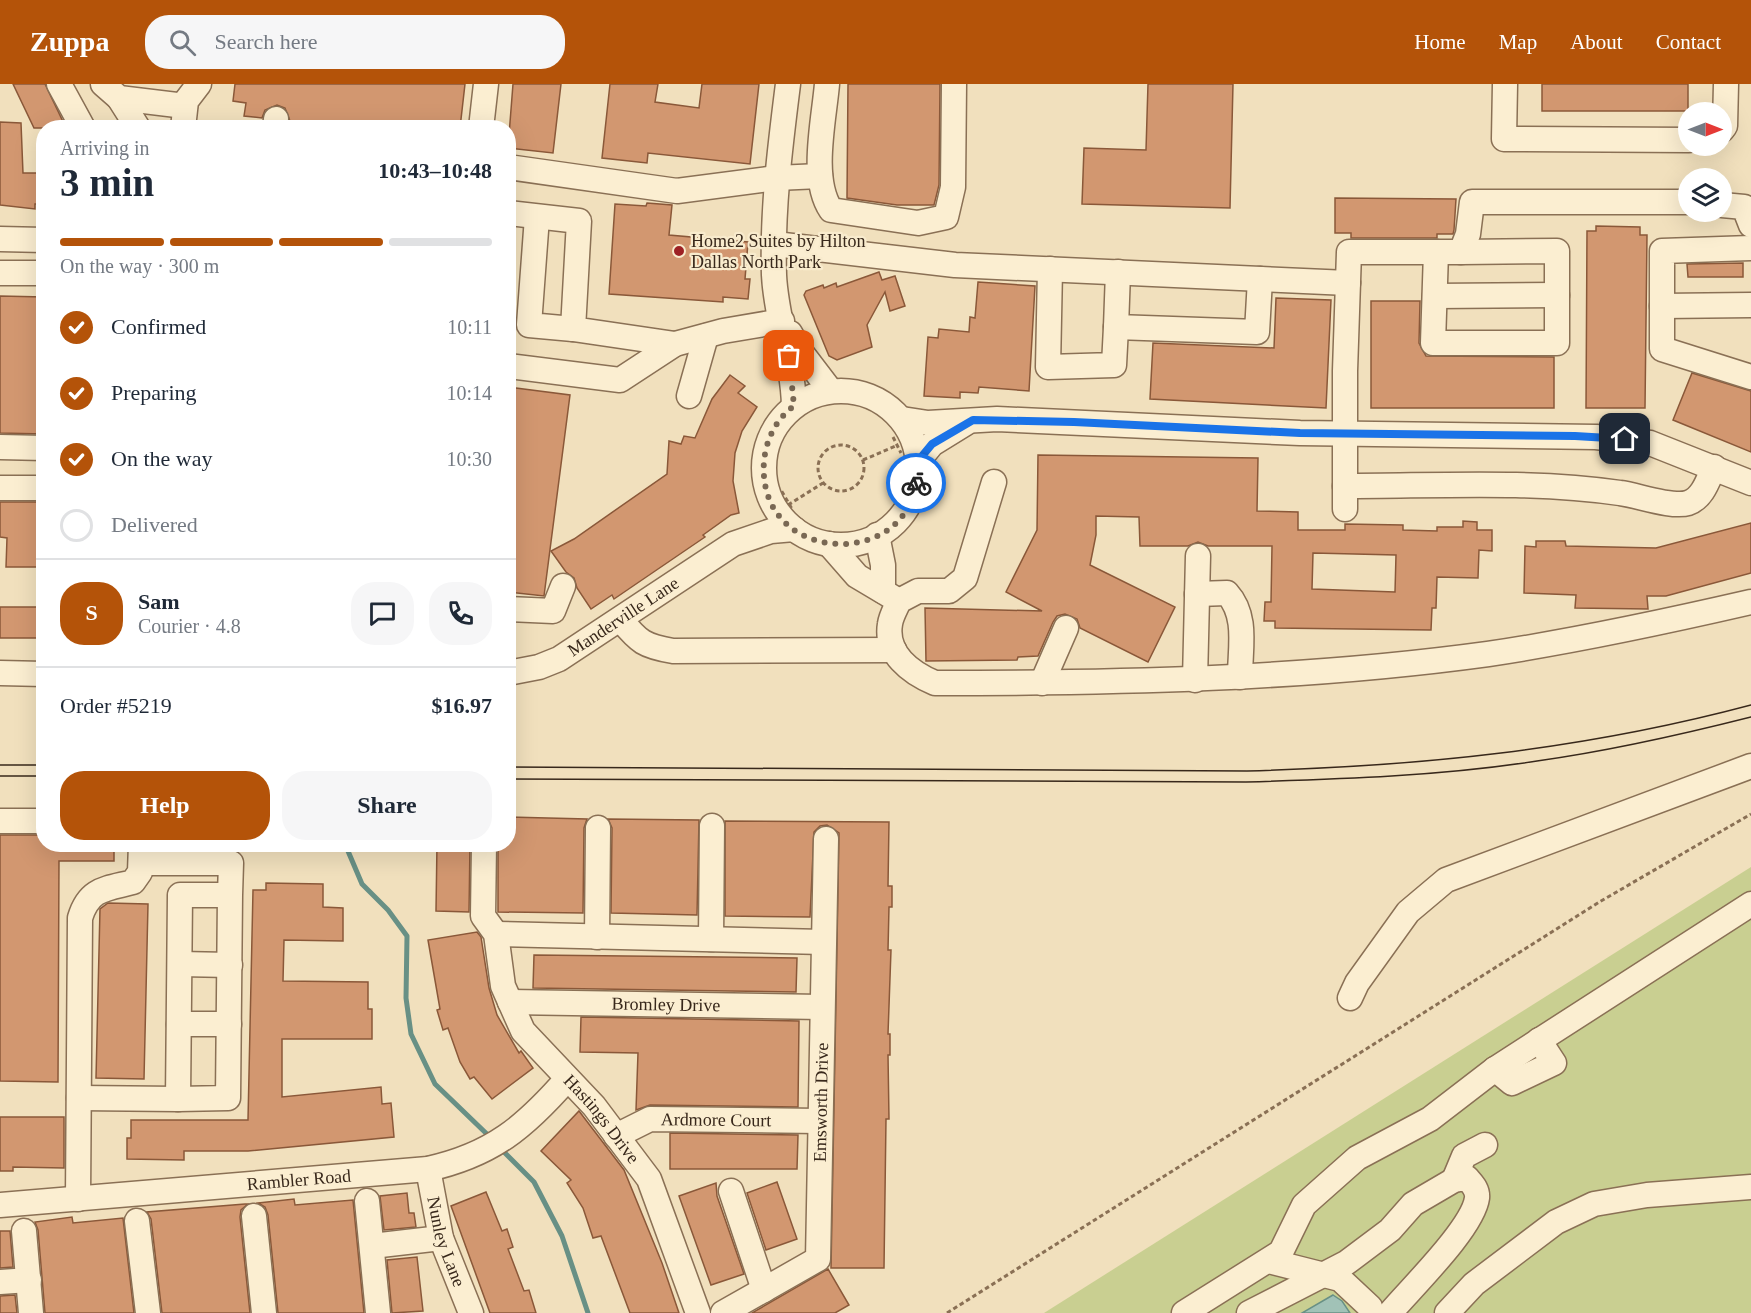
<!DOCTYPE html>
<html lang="en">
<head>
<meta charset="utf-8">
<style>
  :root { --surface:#fff; --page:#f6f6f7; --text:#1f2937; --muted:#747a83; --line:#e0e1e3; --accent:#b45309 }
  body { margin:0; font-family:Georgia,serif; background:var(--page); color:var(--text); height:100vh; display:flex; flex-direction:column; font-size:22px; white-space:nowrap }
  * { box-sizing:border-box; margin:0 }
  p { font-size:20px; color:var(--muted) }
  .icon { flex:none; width:33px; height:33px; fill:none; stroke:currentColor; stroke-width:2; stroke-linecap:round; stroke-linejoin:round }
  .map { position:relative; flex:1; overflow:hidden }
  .side { position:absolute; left:36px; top:36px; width:480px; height:732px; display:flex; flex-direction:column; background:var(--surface); border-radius:24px; box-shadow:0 6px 24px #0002 }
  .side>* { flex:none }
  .needle { width:39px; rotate:90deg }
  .fabs { position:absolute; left:1678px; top:18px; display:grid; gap:12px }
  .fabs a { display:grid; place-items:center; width:54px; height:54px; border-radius:50%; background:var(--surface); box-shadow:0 6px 24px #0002; font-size:30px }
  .pin { position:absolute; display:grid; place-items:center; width:51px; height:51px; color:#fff; margin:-26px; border-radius:12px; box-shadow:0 3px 9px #0006 }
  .courier { position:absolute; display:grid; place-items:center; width:60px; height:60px; margin:-30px; border:4px solid #1a73e8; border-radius:50%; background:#fff; color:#222; box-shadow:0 2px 8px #0007 }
  .head em { font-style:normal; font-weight:700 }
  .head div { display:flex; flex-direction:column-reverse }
  .head { display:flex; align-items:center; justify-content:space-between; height:102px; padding:0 24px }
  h1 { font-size:39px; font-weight:700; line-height:45px }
  .bar { display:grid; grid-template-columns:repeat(4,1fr); gap:9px 6px; align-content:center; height:72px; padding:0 24px }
  .bar i { height:8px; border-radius:4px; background:var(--line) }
  .bar .on { background:var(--accent) }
  .bar p { grid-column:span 4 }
  .line { display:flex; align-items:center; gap:15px; padding:0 24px; border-top:2px solid var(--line) }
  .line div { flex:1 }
  .round { display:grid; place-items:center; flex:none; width:63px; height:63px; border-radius:24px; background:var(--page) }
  ol { padding:0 24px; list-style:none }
  li { display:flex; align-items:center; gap:18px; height:66px }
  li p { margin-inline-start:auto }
  li .icon { padding:6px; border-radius:50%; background:var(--accent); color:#fff; stroke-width:4 }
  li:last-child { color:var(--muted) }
  li i { width:33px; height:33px; border:3px solid var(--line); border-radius:50% }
  .action { display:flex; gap:12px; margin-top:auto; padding:12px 24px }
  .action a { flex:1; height:69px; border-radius:24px; background:var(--accent); color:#fff; font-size:24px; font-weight:700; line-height:69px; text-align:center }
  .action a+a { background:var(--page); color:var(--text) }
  header { display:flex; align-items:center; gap:36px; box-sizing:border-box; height:84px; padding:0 30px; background:var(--accent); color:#fff }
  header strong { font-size:28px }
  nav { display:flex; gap:33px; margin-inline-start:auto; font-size:21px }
  .search { width:420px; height:54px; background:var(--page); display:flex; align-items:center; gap:15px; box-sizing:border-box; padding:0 21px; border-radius:24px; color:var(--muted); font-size:22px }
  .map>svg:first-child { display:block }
  .green { fill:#c9cf91 }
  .water { fill:#a1c2b7; stroke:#689085; stroke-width:1.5 }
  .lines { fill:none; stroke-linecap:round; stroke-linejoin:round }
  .stream { stroke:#689085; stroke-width:5 }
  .building { fill:#d29770; stroke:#8a5839; stroke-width:1.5; fill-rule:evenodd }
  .minor-casing { stroke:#8a7055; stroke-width:27 }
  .path { stroke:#8a7055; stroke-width:3; stroke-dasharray:4.5 3; stroke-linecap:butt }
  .minor { stroke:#fbeed1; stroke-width:24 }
  .tram { stroke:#38281b; stroke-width:1.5 }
  .done { stroke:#796854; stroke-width:6; stroke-dasharray:0 10.8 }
  .route { stroke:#1a73e8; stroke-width:8 }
  .poi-dot { fill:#9d2124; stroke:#f8ebcd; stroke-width:2 }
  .labels { text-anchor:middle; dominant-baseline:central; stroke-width:4.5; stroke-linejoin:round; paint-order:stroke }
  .poi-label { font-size:18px; fill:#38281b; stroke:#f8ebcd; text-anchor:start }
  .street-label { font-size:18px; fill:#38281b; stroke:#f8ebcd }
</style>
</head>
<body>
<header>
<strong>Zuppa</strong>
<div class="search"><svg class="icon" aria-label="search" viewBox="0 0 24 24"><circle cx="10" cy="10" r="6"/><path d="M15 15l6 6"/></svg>Search here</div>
<nav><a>Home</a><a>Map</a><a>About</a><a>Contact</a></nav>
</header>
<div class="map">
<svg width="1751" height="1229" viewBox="0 0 1751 1229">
  <rect width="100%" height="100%" fill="#f1e0bd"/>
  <!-- green -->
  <path class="green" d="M1751,783v446h-707z"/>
  <!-- water -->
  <path class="water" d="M1333,1211l9,6 8,12h-48z"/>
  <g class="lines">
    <!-- stream -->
    <g class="stream">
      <path d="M345,760l17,40 26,26 19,26 -1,62 5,36 24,50 56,54"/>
      <path d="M499,1063l35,35 28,54 26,77"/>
    </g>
  </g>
  <!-- building -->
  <g class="building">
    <path d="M13,0h32l21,44h-32z"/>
    <path d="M235,0h230l-5,44h-135l-35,-7 -5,-13 -8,-3 -12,5 -3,8 -18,-2 2,-13 -13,-2z"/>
    <path d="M513,0h48l-8,69 -45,-5z"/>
    <path d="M610,0h48l-3,18 44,6 3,-24h57l-9,80 -102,-11 -1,10 -45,-5z"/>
    <path d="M848,0h92l-1,101 -5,20h-37l-50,-7z"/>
    <path d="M1148,0h85l-3,124 -148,-4 2,-56 62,2z"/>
    <rect x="1542" y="0" width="146" height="27"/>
    <path d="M0,38l21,1 2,50h21v31h-9v5l-35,-4z"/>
    <path d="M1335,114l121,1 -2,31 -1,4h-16v4h-86v-5h-16z"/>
    <path d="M647,119l25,2 -3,30 79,7 -3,37h5l-2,20 -25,-2v5l-114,-8 6,-90 31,2z"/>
    <path d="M1596,142l44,1v8h7l-2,173h-59l1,-177h9z"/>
    <path d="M1743,179v14h-55l-1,-13z"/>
    <path d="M879,188l3,8 13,-4 10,30 -15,5 -5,-19 -18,33 5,22 -35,13 -8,-4 -25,-61 2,-4 17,-6 1,3 12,-5 1,4z"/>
    <path d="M978,198l57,4 -6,105 -50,-4 -1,6 -18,-1v6l-36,-2 4,-59 10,1 1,-9 30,3 1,-15 5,1z"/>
    <path d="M0,212l44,1v137l-44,-1z"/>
    <path d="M1276,214l55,2 -5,108 -176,-9 3,-56 121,5z"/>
    <path d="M1371,217h49l-1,42 7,13 128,1v51h-183z"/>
    <path d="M1692,289l59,18v61l-78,-32z"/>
    <path d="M730,291l15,11 -7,7 19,14 -15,24 -7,22 -2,28 6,32 -8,2 -28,20 2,2 -91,62 -2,-4 -21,14 -14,-21 -3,-10 -8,-6 -15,-21 23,-12 93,-65 2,-33 12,3 3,-8 11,2 17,-39z"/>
    <path d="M508,303l62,8 -26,201 -36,-4z"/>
    <path d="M1038,371l220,3 -1,53 41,1v18h47v-6l58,1v5l34,1v-4h26v-6l14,1v8h15v21l-13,-1 -1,28 -41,-1 -1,31h-4l-1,22 -156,-2v-7h-11l1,-19h6l1,-56h-64l-10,-4 -10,4h-48l-1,-29 -43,-1v19l-6,30 85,42 -27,55 -68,-34 -3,-9 -12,-5 -8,2 -4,6 -15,34 -20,1 -1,3 -91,1 -1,-53 117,3 -36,-19 31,-62zM1313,469l83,2 -1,37 -83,-3z"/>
    <path d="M0,418h44l-1,55 -3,-1v11h-34l1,-29 -7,-1z"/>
    <path d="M1751,439v50l-85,23h-19l1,13 -73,-1 1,-13 -52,-2 1,-47 11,1v-6h29l1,5 90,2z"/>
    <path d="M0,523h38v6h3v19h-3v6h-38z"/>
    <path d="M508,733l79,2 -3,9 -1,85 -85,-1v-68h10z"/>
    <path d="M608,735l91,1 -2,95 -86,-2 1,-85z"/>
    <path d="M725,737l164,1 -1,64h4v21h-3l-1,43h3l-3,84h2v21h-2l1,64h-3l-2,149h-53l8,-435 -12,-8 -7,1 -6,6 -4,85 -85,-1z"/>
    <path d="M0,751h44v9h70v17h-55l-1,221 -58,-1z"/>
    <path d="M437,760h33l-1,68 -33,-1z"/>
    <path d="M266,799l57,1v23l20,1v33l-59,-1 -1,41 85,1v27h4v30h-90v58l99,-10 1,17 9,-1 3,34 -146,14h-64v9l-57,-1v-21h4v-18h117l5,-230h13z"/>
    <path d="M108,819l40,1 -4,175 -48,-1 4,-169z"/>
    <path d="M477,848l4,5 8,51 8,27 22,38 2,-2 12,17 -41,31 -18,-22 -4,2 -10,-17 -12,-34 -5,2 -6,-20 3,-1 -12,-69z"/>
    <path d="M534,871l263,3 -1,34 -263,-4z"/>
    <path d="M581,933l218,4 -1,86 -148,-2 -14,5 2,-57 -58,-1z"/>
    <path d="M579,1027l45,59 38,93 17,50h-49l-29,-77 -8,2 -10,-30 -16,-25 4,-3 -30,-29z"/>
    <path d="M0,1033h64v51l-51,-1v4h-13z"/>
    <path d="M670,1049l128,2 -1,34h-127z"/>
    <path d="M777,1098l20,57 -31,11 -19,-57z"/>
    <path d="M716,1099l1,13 27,78 -33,11 -32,-89z"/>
    <path d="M486,1108l16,39 5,-2 6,18 -5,2 16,42 5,-1 7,23h-46l-39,-107z"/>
    <path d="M407,1109l2,20h5l2,14 -32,3 -4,-34z"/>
    <path d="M294,1115l1,6 58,-5 11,113h-86l-10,-98 -3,-8 -7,-4z"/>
    <path d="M245,1120h3l-7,6 -1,7 10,96h-88l-11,-94 -4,-7z"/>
    <path d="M72,1133l1,6 50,-5 11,95h-89l-7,-83 -3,-8z"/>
    <path d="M0,1147h10l3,36 -13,1z"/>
    <path d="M417,1173l6,54 -31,2 -5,-53z"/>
    <path d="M828,1185l21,36 -14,8h-83z"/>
    <path d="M15,1211l2,18h-17v-17z"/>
  </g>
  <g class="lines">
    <!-- minor casing -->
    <g class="minor-casing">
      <g id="minor">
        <path d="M59,0l24,44"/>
        <path d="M103,0l16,14 66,8"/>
        <path d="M788,0c-8,63 -16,127 -14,191 2,44 19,86 20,131"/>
        <path d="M827,0c-3,36 -17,95 4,126l87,13 28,-6 7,-30 1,-103"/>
        <path d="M1505,0l-1,55 185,1"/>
        <path d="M119,14l19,30"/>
        <path d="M183,44l3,-27 13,-17"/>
        <path d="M275,44l1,-9"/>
        <path d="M481,44l5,-44"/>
        <path d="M1722,46l3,-4 1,-42"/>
        <path d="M508,83l169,24 99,-13 44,-2"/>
        <path d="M1722,121l22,2 7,18"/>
        <path d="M508,129l71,8 -6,108 102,15"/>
        <path d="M537,133l-8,108 44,4"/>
        <path d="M0,155l44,1"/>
        <path d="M775,160l180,21 393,18"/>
        <path d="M1751,164l-89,3v98l89,28"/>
        <path d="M1436,168l-3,91h124v-92l-96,1"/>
        <path d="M1050,185l-2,98 66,-2 2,-38"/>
        <path d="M1118,188l-2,55 141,5 3,-53"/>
        <path d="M0,189h44"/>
        <path d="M1435,212l122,-1"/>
        <path d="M1662,222l89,-1"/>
        <path d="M790,249l11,19 29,38"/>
        <path d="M508,282l112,14 55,-36 48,-13 59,-10"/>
        <circle cx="841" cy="384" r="77"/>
        <path d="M689,312l17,-60"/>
        <path d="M902,335l26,4 69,-4 303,14 296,4 54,6 101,40"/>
        <path d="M0,363l44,1"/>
        <path d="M918,377l14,-17 34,-21"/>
        <path d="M994,398l-29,96 -16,13h-31l-19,10c-3,7 -8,15 -9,23 -5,30 21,49 45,59 185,0 370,-4 553,-29 88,-13 176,-32 263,-52"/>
        <path d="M1345,402c91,0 185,-6 275,7 17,2 52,15 68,10 15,-5 20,-23 26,-36"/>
        <path d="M0,404h44"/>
        <path d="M1345,425v-138l4,-119h112l7,-18 4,-32h217"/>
        <path d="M877,451l6,30v26"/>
        <path d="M829,460l28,32 42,25"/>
        <path d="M1197,510l30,-1c21,23 13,55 13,84"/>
        <path d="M508,525l45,2 10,-25"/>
        <path d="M621,536c18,22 23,26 52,31l221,-1"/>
        <path d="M0,589l44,1"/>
        <path id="s1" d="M508,589l31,-6 20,-8 174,-115 38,-13 23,-2"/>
        <path d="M1195,596l3,-124"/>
        <path d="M1042,599l24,-55"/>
        <path d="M0,737h44"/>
        <path id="s2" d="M484,760l-1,72 13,18 7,52 20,45 71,75 55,73 49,134"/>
        <path d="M141,779h90l-1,32 -2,203 -50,1 2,-204h50"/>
        <path d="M496,850l327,8"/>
        <path d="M597,853l1,-109"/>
        <path d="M711,855l1,-113"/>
        <path d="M180,880l50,1"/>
        <path d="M1350,914l7,-15 51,-71 38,-32 305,-114"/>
        <path id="s3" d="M510,918l311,5"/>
        <path d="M179,940h50"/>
        <path d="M1495,985l17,14 42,-20 -15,-23"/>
        <path d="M79,1014l99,1"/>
        <path id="s4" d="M616,1052l34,-17 169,2"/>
        <path id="s5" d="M428,1085l13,69 30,75"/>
        <path d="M1454,1096l10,-24 21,-11"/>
        <path d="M731,1107l33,99"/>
        <path d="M78,1115l2,-281c9,-30 26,-29 53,-36l7,-10 1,-28"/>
        <path d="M367,1117l11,112"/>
        <path id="s6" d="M0,1121l428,-36c64,-14 97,-42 139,-90"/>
        <path d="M254,1132l10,97"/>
        <path d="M137,1137l11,92"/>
        <path d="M24,1147l7,82"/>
        <path d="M372,1162l69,-8"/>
        <path d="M1269,1177l71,18 30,28 2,6"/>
        <path d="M0,1198l29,-2"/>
        <path id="s7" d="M723,1229l95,-54 8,-420"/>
        <path d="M1184,1229l97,-61 23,-47 53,-47 73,-39 65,-50 256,-165"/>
        <path d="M1249,1229l97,-50 44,-33 23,-26 41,-24 13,-2c5,6 11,11 10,20 -4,30 -66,90 -87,115"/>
        <path d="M1447,1229l27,-29 82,-62 38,-18 53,-9 104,-8"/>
      </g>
    </g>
    <!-- path -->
    <g class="path">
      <path d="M893,353l8,16"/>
      <circle cx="841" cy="384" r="23"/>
      <path d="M863,376l35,-15"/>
      <path d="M775,407l6,-1 11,19"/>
      <path d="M788,421l35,-22"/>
      <path d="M947,1229l654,-412 150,-87"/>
    </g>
    <!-- minor -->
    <use href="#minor" class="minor"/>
    <!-- tram -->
    <g class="tram">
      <path d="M0,681h44"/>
      <path d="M508,683l739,4c174,-5 335,-21 504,-66"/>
      <path d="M0,692h44"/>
      <path d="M508,695l738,3c97,-3 194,-6 291,-21 72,-10 143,-26 214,-44"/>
    </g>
  </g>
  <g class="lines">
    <!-- done -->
    <path class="done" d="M789,272l5,50c-18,13 -28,34 -30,55 -8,103 140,110 152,22"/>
    <!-- route -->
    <path class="route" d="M916,399l2,-22 14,-17 41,-24 101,2 226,11 275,3 50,3"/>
  </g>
  <!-- markers -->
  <circle class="poi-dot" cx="679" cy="167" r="6"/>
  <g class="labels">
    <!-- poi labels -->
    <g class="poi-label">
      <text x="691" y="157">Home2 Suites by Hilton<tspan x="691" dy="21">Dallas North Park</tspan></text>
    </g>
    <!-- street labels -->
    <g class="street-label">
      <text stroke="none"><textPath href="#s1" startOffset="130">Manderville Lane</textPath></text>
      <text stroke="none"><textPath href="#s3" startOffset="156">Bromley Drive</textPath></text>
      <text stroke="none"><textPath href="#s7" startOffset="266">Emsworth Drive</textPath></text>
      <text stroke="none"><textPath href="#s4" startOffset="104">Ardmore Court</textPath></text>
      <text stroke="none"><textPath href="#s2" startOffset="314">Hastings Drive</textPath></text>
      <text stroke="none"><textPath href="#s6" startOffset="300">Rambler Road</textPath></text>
      <text stroke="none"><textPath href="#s5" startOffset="75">Nunley Lane</textPath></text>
    </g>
  </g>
</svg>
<div class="fabs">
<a><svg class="needle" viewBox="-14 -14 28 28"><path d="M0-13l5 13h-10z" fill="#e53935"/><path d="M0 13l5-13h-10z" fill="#747a83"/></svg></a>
<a><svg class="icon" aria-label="layers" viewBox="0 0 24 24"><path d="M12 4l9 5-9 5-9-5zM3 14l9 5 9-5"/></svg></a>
</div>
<div class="pin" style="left:789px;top:272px;background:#ea580c"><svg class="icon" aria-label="bag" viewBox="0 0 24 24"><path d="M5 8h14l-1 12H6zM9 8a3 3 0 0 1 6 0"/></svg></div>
<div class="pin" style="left:1625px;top:355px;background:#1f2937"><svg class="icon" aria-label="home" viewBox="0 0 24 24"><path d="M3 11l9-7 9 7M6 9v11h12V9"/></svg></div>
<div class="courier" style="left:916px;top:399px"><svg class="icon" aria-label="bike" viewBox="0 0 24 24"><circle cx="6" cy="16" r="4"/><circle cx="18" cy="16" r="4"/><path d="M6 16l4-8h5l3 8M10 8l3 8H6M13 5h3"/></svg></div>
<section class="side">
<div class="head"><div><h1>3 min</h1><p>Arriving in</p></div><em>10:43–10:48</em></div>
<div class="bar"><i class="on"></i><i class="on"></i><i class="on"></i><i></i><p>On the way · 300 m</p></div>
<ol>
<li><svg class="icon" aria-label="check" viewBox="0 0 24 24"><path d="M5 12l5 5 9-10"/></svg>Confirmed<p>10:11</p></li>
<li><svg class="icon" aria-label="check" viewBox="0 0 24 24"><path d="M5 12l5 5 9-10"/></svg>Preparing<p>10:14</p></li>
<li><svg class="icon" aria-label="check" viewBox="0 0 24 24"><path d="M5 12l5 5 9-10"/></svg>On the way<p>10:30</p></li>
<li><i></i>Delivered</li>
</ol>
<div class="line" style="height:108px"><b class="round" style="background:var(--accent);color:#fff">S</b><div><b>Sam</b><p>Courier · 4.8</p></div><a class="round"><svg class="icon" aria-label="chat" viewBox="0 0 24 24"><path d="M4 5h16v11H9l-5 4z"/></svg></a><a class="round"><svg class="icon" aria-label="phone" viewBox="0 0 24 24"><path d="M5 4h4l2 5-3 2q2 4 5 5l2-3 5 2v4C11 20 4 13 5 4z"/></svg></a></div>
<div class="line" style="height:78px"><div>Order #5219</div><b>$16.97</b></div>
<div class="action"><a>Help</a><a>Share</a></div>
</section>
</div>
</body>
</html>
